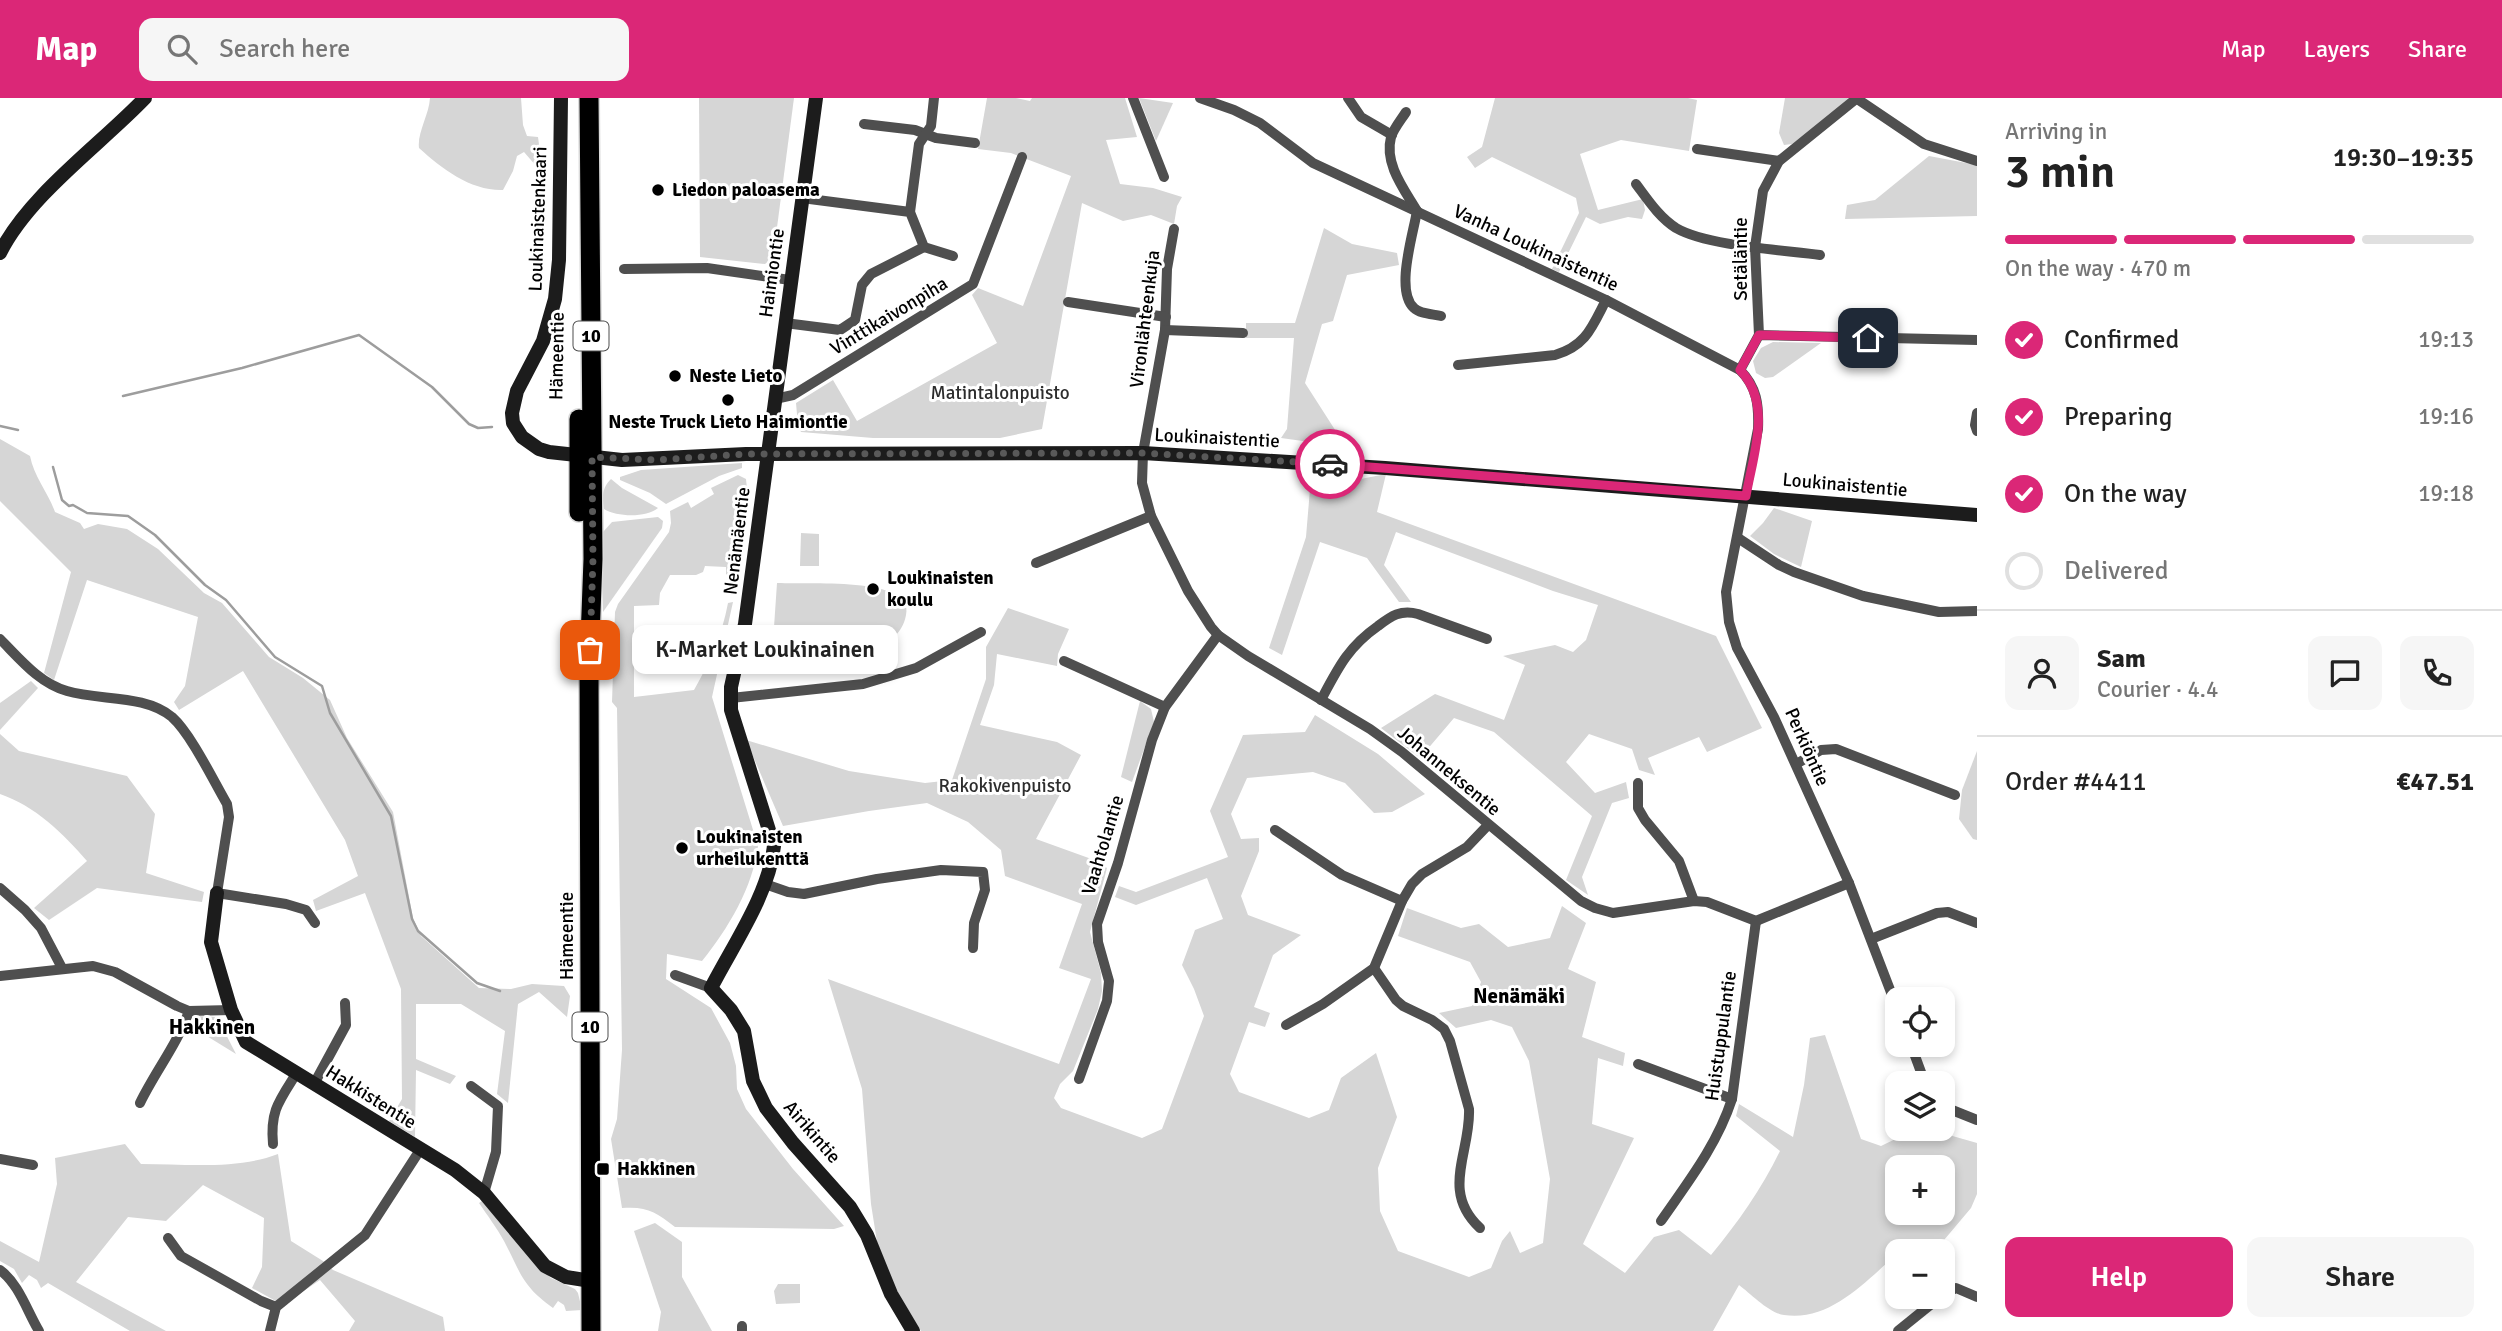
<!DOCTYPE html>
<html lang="en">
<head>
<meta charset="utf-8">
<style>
  :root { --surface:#fff; --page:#f6f6f6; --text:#222; --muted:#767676; --line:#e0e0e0; --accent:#db2777 }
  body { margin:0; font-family:Signika,sans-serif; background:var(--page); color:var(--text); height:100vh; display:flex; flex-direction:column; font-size:26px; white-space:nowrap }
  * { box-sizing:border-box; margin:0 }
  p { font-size:23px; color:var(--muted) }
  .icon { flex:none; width:38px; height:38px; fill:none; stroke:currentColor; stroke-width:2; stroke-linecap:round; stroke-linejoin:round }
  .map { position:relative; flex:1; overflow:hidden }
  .drawer { display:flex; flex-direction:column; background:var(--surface); width:525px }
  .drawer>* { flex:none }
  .tools { position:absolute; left:1885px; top:889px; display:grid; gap:14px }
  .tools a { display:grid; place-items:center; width:70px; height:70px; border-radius:14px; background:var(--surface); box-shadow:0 4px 10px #0003; font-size:35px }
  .pin { position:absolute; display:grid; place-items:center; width:60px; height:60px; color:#fff; margin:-30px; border-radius:14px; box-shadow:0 4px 10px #0006 }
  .courier { position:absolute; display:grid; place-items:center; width:70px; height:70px; margin:-35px; border:5px solid #db2777; border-radius:50%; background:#fff; color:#222; box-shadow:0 2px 9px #0007 }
  .bubble { position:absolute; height:49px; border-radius:14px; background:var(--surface); box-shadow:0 4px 10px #0003; font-size:23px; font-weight:600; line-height:49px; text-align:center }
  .head em { font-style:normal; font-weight:600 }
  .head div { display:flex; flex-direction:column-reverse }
  .head { display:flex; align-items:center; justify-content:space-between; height:119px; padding:0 28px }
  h1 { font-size:46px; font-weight:600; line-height:52px }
  .bar { display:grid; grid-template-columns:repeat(4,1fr); gap:10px 7px; align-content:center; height:84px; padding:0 28px }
  .bar i { height:9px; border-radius:5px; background:var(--line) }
  .bar .current { background:var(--accent) }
  .bar p { grid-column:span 4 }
  .line { display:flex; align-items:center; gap:18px; padding:0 28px; border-top:2px solid var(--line) }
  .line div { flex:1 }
  .round { display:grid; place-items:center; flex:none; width:74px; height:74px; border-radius:14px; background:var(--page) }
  ol { padding:0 28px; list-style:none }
  li { display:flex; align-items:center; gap:21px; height:77px }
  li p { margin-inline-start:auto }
  li .icon { padding:7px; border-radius:50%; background:var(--accent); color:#fff; stroke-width:4 }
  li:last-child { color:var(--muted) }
  li i { width:38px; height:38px; border:4px solid var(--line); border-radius:50% }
  .cta { display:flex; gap:14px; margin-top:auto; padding:14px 28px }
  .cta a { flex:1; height:80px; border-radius:14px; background:var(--accent); color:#fff; font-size:28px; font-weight:600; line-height:80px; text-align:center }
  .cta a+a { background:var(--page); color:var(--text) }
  header { display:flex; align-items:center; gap:42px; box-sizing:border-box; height:98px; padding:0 35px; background:var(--accent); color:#fff }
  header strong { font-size:33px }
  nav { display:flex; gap:38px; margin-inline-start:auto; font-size:24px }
  .search { width:490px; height:63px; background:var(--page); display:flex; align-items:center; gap:18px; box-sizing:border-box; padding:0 24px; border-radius:14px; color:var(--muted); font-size:26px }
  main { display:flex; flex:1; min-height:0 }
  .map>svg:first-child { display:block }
  .green { fill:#d6d6d6; fill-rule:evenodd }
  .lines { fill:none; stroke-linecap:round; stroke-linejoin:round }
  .stream { stroke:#9d9d9d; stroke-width:2.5 }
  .highway-casing { stroke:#dbdbdb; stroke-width:22 }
  .street { stroke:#4f4f4f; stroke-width:10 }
  .secondary { stroke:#1c1c1c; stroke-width:14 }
  .highway { stroke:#000; stroke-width:19 }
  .done { stroke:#595959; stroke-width:7; stroke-dasharray:0 12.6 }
  .route { stroke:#db2777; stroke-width:9 }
  .poi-dot { fill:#000; stroke:#fff; stroke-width:2.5 }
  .labels { text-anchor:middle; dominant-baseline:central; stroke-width:6; stroke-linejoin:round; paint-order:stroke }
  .shield { fill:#fff; stroke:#4c4c4c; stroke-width:2 }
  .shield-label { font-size:18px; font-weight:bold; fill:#000 }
  .poi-label { font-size:19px; font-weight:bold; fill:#000; stroke:#fff; text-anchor:start }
  .street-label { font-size:19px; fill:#000; stroke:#fff }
  .park-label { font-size:19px; fill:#2d2d2d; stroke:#fff }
  .neighbourhood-label { font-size:21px; font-weight:bold; fill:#000; stroke:#fff }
</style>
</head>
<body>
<header>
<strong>Map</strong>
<div class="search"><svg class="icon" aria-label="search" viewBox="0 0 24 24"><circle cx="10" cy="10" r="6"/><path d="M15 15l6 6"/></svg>Search here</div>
<nav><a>Map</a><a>Layers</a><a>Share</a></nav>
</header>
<main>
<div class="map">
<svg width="1977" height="1233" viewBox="0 0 1977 1233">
  <rect width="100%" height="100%" fill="#fff"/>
  <!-- green -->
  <g class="green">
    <path d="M430,0h91l2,27 4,11 11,1 5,37 -19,-22 -7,4 -4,15 -10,19c-32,1 -61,-21 -84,-42 -2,-15 10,-33 11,-50z"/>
    <path d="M699,0h95l-21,160 -8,6 -65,-7z"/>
    <path d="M987,0h29l14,3 2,-3h93l12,39 -31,3 14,44 33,4 29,9 -5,9 -3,18 -23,-9 -28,6 -41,-18 -40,226 -42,9h-127l-72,-6 -3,-6 -2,-23 37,-23 24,41 140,-78 -25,-48 6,-7 45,18 48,-130 -60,-23 -33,-4z"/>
    <path d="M1139,0l34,5 -17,38z"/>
    <path d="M1495,0h193l9,2 -8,51 -68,-11 -41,14 18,56 45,-11 2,11 -3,9 -14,-2 -28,7 -14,-7 -27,55 -7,-3 27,-56 -3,-15 -84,-41 -17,11 -8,-11 15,-10z"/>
    <path d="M1785,0h64l-7,10 -50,36 -8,1 -5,-12z"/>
    <path d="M1929,58l48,9v51l-132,3 2,-14 28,-5z"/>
    <path d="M1324,130l28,16 45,9 2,12 -52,10 -14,46 -11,3 -17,59 41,64 -65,-9 6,-9 7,-91h-48v-15h49z"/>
    <path d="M1773,244l48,1 -48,34 -8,1 -9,-5 -3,-12 8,-13z"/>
    <path d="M0,341l30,17c4,21 18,36 25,56l25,11 4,6 14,-5 29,5 31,20 46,44 18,10 47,54 34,21 27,22 17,38 46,74 20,106 8,18 58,52 32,1 21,-5 32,2 6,10 -3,21 -28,-25 -21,12 -10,99 -11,-9 8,-63 -44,-27h-45v55l40,17 -6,8 -34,-14 -1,67 -26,-16 13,-22 -1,-110 -36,-96 -49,18 -3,-11 45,-24 -13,-36 -102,-169 -64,39 -5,-8 11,-16 13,-69 -111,-37 -33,100 -10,-7 27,-101 -71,-71z"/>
    <path d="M742,365v5l-23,8 -53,28 -16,-11 -30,-13v-3l21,-7z"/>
    <path d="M1386,376l-9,38 339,124 46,92 -55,24 -8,-15 -51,21 7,17 -16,-5 -7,-21 -43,-15 -23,28 29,31 31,-11 3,16 -17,5 -30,74 6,18 -22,-15 26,-64 -98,-84 -40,-14 -34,40 -39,-30 54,-34 69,26 21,-55 -22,-9 52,-11 18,7 13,-12 12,-35 -45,-14 -157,-59 -12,33 27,37h-12l-32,-44 -47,-16 -38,113 -13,-7 37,-111 4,-48z"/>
    <path d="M738,377l8,4 1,10 -10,86 -8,2 -3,-3v-7l-21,-1 -2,6 -7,3h-26l-10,18 -1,12 -25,1v91l60,-7c16,-28 28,-55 34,-87l5,-1 -21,95 46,149c-5,41 -30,83 -56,115l-35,-7 -1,25 45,29 19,35 6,23 1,23 9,20 47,60 51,57 -10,3 -159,-2c-19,-15 -28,-21 -53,-19l-11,-69 6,-20 5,-69 -5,-342 -5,-6 3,-90 3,-8 51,-72 2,-9 -1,-12 18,-9 3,6 23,-14 -3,-6z"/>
    <path d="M611,381l11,9 36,20c-12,10 -41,9 -54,1 -2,-13 -2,-21 7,-30z"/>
    <path d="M1774,410l38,13 -11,46 -27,-13 -24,-18 13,-13z"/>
    <path d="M658,419l5,4 -1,7 -59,84v-80l9,-10z"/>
    <path d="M801,435l18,1v32h-19z"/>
    <path d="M777,485c32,1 90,-3 118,11 9,4 13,11 11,21 -9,49 -90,40 -128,41l-4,-29z"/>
    <path d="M1008,510l61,21 -11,25 -1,12 -60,-12 -3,31 -14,40 77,17 24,13 -45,84 61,22 10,7 -17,64 11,41 1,18 -4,18 -25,62 -13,13 -6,14 7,10 81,30 20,-9 42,-113 -10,-27 -12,-24 13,-35 28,-11 -16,-41 -71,27 -21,-8 4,-11 17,6 92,-35 -18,-46 33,-76 62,-3 10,-17 63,39 47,40 -33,18 -18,1 -29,-30 -32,-11 -66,6 -16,36 10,25 18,-1v13l-18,45 7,19 53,20 -28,20 -19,52 16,6 -5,14 -16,-5 -19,52 9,18 70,26 20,-8 12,-32 35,-25 21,64 -19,51 2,43 18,40 71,26 22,-9 11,-27 8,-10 10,22 23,-10 7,-64 -21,-118 -17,-34 -21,-7 -35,8 -17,-15 33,-7 9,-24 -11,-20 -72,-26 9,-28 54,20 18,-4 29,23 42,-9 12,-32 24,17 -18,46 28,13 -14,55 43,16 -2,13 -25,-8 -6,66 42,14 -51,106 42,29 29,-36 25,-7 32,25c27,-33 50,-65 69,-104l-44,-35 3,-12 54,33 11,-52 6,-47 15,-3 36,104 20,7 35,-17h12l49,14v51l-6,14 -32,38 -42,5v3c-31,27 -67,68 -113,61 -15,-2 -33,-21 -45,-30l-26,46h-792l-25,-41 -19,-48 -6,-38 -9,-115 -34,-110 231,85 32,-85 -32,-11 23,-64 -77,-28 -4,-26 -33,-28 -41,-19 -58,8 -86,15 -37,-86 103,31 76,12 27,-3 34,-101v-32zM1897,1069h45v46h-45z"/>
    <path d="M31,583l7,7 -38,42v-27z"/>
    <path d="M1140,603l11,8 3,13 -22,60 -11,-5z"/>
    <path d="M0,636l19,17 108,25 28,38 -9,59 58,19 -2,10 -105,-14 -48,32 -15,-12 53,-47c-24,-28 -52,-55 -87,-67z"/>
    <path d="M1977,653v89l-4,-1 -14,-20 3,-29z"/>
    <path d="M198,918l19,1 19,37 -39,-24 -10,5 -2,-4 5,-9z"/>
    <path d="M125,1046l16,20c44,0 96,6 137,-10l13,87 32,20 10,9 110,47 2,14h-96l6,-10 -35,-41 -37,25 -31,-17 10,-21 2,-49 -61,-33 -37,36 -38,-4 -52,65 90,49h-36l-82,-48 -7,5 -4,-8 -8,-5 -7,8 -8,-14 -14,-8v-20l39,21 18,-78 -2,-26z"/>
    <path d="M482,1103l55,64 14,13 24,11 3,4 4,17 -16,1 -2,-6 -6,-4 -5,7c-32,-23 -32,-35 -49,-67 -7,-13 -17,-26 -25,-38z"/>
    <path d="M655,1125l27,19v35l30,54h-54l3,-19 -27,-81z"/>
    <path d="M778,1186h22v19l-24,1 -2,-13z"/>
  </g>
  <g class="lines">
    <!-- stream -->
    <g class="stream">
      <path d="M123,298l119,-28 117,-33 73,52 37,37 9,4 14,-1"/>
      <path d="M0,328l18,4"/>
      <path d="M53,369l9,33 7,6 4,-1 14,8 41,3 27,19 50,50 21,15 49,57 47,29 8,27 61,103 21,103 6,12 59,52 23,8"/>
    </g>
    <!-- highway casing -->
    <g class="highway-casing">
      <g id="highway">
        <path d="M589,0l4,461 -4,107 2,665"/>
        <path d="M579,321v93"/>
      </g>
    </g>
    <!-- street -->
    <g class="street">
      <path d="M1133,0l31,79"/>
      <path d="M1200,0l34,12 26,13 53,40 293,137 134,70c17,17 19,35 18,59l-32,163 3,30 8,26 37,69 75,166 48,125"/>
      <path d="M1348,0l13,19 31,18"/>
      <path d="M1856,0l68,46 53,17"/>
      <path d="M1406,14c-5,8 -12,16 -15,25 -7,27 13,52 26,74"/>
      <path d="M864,26l51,6 21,8 39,5"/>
      <path d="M1697,51l82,12"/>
      <path d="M1636,86c12,16 23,33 40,44 31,18 107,22 144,27"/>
      <path d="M802,100l108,14 14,35 29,9"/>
      <path d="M1417,113c-4,24 -22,80 -3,97 6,6 19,6 27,8"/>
      <path d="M910,114l9,-68 12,-18 3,-28"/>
      <path d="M1174,131l-7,40 -2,61 -22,123 -1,30 9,33 37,75 23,36 7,8 30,21 122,73 32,23 179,149 14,7 18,5 81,-12 13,1 49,19 93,-38"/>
      <path d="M624,171l83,-1 83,12"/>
      <path d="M1068,204l98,15"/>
      <path d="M785,225l55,7 15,-10 7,-35 9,-11 53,-27"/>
      <path d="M1165,232l78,3"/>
      <path d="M1759,237l-4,-88 8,-56 16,-30 78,-63"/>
      <path d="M1458,267l97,-10c31,-9 37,-28 51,-55"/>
      <path d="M1740,272l19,-35 218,5"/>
      <path d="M775,301l18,-4 180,-111 49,-127"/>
      <path d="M1977,315l-2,12 2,6"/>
      <path d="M1738,440l41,27 15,7 69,24 76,16 38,-1"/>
      <path d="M1036,465l115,-47"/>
      <path d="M0,541c20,20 39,44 67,52 33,10 77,3 105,26 19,17 41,63 55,87l2,13 -12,76 69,11 20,6 9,13"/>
      <path d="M1064,563l101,46"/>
      <path d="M731,600l132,-14 53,-16 65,-36"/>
      <path d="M1321,602c17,-32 27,-53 57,-74 13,-10 23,-17 40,-12l69,25"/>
      <path d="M1796,666l25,-14 15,-1 119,46"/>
      <path d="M1638,685v25l7,12 34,41 15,40"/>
      <path d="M1275,732l67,45 60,26"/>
      <path d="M765,786l23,8 16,2 73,-15 64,-9 42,2 2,18 -11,33 -1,25"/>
      <path d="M0,790l25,22 16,18 21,40"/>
      <path d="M1871,841l66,-26 11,-1 29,11"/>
      <path d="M1374,870l22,32 7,6 29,14 12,9 6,12 19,68c2,43 -29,82 11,119"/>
      <path d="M675,877l36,13"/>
      <path d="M0,878l93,-10 22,6 62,34 12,5 42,-1"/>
      <path d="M1286,927l37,-21 51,-36 28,-67 10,-17 10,-10 45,-27 21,-22"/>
      <path d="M1911,947l14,38"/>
      <path d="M1638,966l94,35"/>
      <path d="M1079,981l28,-78 2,-20 -11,-39 -1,-18 21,-61 34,-123 13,-33 53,-72"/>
      <path d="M314,986l32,-59 -1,-22"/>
      <path d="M471,988l27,20 -2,46 -12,41"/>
      <path d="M140,1005c15,-31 38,-60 49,-92"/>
      <path d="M1942,1008l35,14"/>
      <path d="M273,1046c-3,-33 6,-43 23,-70"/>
      <path d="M0,1061l33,6"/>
      <path d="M1661,1123c27,-39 56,-76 71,-122l24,-178"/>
      <path d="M168,1140l13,18 80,45 15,6"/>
      <path d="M0,1172c19,14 27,41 39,61"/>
      <path d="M1942,1197l14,-7 21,9"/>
      <path d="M742,1228v5"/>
      <path d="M270,1233l6,-24 89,-72 55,-85"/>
      <path d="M1898,1233l42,-34"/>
    </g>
    <!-- secondary -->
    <g class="secondary">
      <path d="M561,0l-2,162 -4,39 -12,42 -26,50 -5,22 1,10 9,14 17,12 10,3 73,8 124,-6 397,-1 242,15 592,47"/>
      <path d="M816,0l-71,526 -14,63v23l43,136c-5,48 -41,99 -63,142l20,22 13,21 9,50 13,27 27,35 57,64 17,28 24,59 22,37"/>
      <path d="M0,155c29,-58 100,-108 145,-155"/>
      <path d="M217,795l-6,49 20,68 15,32 209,128 29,23 61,73 21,11 25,4"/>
    </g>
    <!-- highway -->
    <use href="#highway" class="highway"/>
  </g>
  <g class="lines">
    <!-- done -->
    <path class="done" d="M590,552l3,-91 -1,-102 65,3 89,-6 397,-1 187,11"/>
    <!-- route -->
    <path class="route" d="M1330,366l416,32c7,-41 27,-92 -6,-126l19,-35 109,3"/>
  </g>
  <!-- markers -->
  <g class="poi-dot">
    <circle cx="658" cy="92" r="7"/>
    <circle cx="675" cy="278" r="7"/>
    <circle cx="728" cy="302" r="7"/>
    <circle cx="873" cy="491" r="7"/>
    <circle cx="682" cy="750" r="7"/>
    <rect x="596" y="1064" width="14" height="14" rx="3.5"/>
  </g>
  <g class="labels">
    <!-- shield labels -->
    <g class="shield">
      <rect x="573.5" y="223.5" width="35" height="29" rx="5"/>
      <rect x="572.5" y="914.5" width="35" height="29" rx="5"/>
    </g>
    <g class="shield-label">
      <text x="591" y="238">10</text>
      <text x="590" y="929">10</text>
    </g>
    <!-- poi labels -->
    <g class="poi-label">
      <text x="672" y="92">Liedon paloasema</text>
      <text x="689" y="278">Neste Lieto</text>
      <text x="728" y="324" text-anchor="middle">Neste Truck Lieto Haimiontie</text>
      <text x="887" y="480">Loukinaisten<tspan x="887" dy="22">koulu</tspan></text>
      <text x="696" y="739">Loukinaisten<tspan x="696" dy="22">urheilukenttä</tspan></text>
      <text x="617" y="1071">Hakkinen</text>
    </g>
    <!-- street labels -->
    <g class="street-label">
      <text transform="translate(538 121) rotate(-88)">Loukinaistenkaari</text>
      <text transform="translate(1536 150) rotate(25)">Vanha Loukinaistentie</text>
      <text transform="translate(1741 161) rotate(-90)">Setäläntie</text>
      <text transform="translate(772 175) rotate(-82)">Haimiontie</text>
      <text transform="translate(889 218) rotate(-31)">Vinttikaivonpiha</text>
      <text transform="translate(1145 221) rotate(-83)">Vironlähteenkuja</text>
      <text transform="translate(557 258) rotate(-89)">Hämeentie</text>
      <text transform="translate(1217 340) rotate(3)">Loukinaistentie</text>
      <text transform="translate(1845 387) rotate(5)">Loukinaistentie</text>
      <text transform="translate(737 443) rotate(-83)">Nenämäentie</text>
      <text transform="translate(1807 649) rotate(66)">Perkiöntie</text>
      <text transform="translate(1449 673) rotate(40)">Johanneksentie</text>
      <text transform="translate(1103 747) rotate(-73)">Vaahtolantie</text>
      <text transform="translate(567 838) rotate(-90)">Hämeentie</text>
      <text transform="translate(1721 938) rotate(-82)">Huistuppulantie</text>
      <text transform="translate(371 999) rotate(32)">Hakkistentie</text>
      <text transform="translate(812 1034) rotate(49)">Airikintie</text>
    </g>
    <!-- park labels -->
    <g class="park-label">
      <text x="1000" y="295">Matintalonpuisto</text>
      <text x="1005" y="688">Rakokivenpuisto</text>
    </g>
    <!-- neighbourhood labels -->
    <g class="neighbourhood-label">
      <text x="1519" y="898">Nenämäki</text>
      <text x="212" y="929">Hakkinen</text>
    </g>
  </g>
</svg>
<div class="tools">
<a><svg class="icon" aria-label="locate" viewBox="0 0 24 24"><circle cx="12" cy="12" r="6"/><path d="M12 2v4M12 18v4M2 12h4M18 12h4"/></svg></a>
<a><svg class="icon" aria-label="layers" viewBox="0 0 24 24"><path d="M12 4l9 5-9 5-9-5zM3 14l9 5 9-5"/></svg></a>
<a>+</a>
<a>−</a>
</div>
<div class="pin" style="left:590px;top:552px;background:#ea580c"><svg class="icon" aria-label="bag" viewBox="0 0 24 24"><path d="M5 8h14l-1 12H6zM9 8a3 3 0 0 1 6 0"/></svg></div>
<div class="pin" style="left:1868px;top:240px;background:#1f2937"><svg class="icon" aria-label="home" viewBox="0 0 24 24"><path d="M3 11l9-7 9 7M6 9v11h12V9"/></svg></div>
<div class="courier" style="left:1330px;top:366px"><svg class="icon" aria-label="car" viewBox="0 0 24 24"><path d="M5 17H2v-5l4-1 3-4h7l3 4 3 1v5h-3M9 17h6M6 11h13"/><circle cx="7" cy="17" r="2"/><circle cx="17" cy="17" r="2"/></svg></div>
<div class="bubble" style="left:632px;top:527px;width:266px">K-Market Loukinainen</div>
</div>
<section class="drawer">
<div class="head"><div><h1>3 min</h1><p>Arriving in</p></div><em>19:30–19:35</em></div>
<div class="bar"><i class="current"></i><i class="current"></i><i class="current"></i><i></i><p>On the way · 470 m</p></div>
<ol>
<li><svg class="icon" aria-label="check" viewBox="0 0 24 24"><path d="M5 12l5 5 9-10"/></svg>Confirmed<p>19:13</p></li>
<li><svg class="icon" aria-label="check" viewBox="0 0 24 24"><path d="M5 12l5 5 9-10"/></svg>Preparing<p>19:16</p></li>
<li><svg class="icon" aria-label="check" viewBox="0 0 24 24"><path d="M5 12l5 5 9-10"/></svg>On the way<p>19:18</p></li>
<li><i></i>Delivered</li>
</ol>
<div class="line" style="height:126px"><a class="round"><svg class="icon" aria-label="person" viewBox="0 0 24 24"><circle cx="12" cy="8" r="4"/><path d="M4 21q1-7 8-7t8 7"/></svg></a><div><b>Sam</b><p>Courier · 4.4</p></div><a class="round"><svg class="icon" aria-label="chat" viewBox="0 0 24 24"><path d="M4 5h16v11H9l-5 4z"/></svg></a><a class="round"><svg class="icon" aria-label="phone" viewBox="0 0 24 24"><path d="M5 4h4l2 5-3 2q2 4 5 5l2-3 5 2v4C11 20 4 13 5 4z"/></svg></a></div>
<div class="line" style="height:91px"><div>Order #4411</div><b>€47.51</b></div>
<div class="cta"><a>Help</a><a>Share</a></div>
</section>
</main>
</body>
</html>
